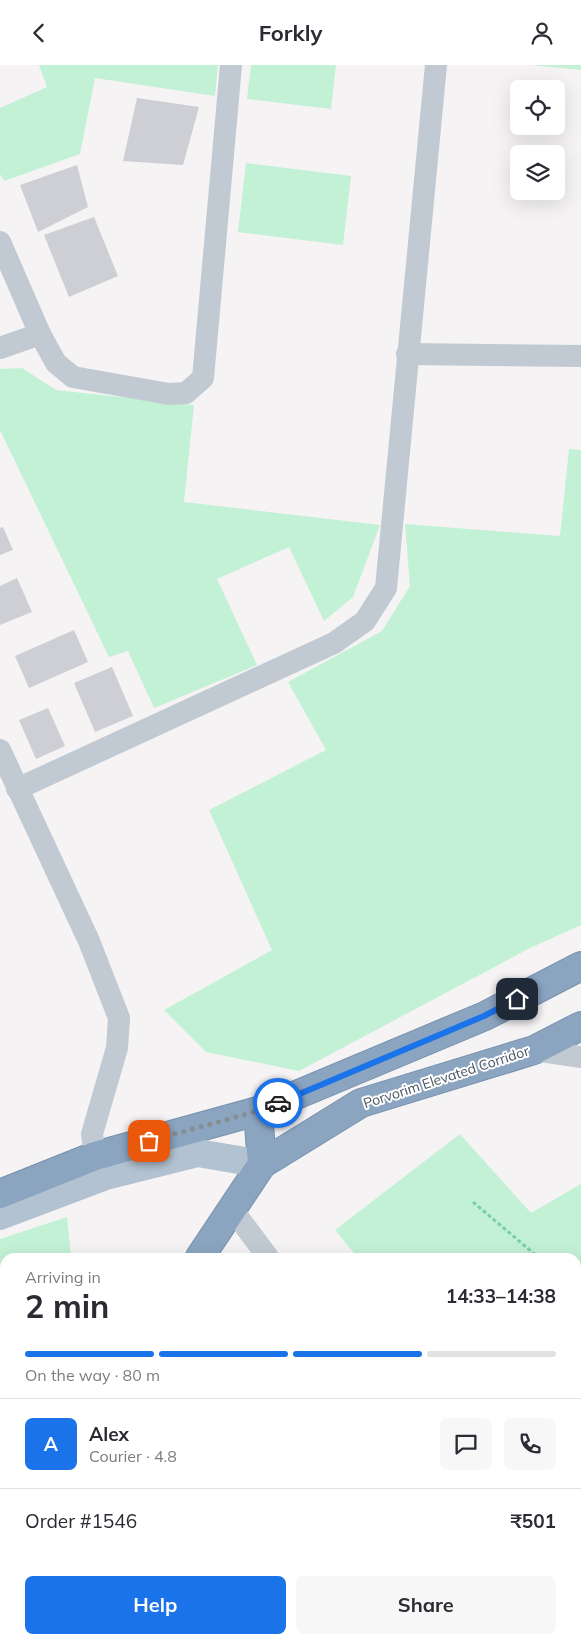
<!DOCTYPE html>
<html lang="en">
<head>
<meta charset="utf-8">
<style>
  :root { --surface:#fff; --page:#f7f7f7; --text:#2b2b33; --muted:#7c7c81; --line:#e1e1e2; --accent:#1a73e8 }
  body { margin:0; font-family:Mulish,sans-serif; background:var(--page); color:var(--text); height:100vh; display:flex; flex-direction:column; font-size:19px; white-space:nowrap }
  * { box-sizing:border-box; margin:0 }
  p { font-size:16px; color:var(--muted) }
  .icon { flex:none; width:28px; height:28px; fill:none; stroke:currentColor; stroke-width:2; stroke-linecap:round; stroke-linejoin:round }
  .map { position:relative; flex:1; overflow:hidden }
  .drawer { position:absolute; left:0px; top:1188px; width:581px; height:391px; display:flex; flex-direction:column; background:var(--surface); border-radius:15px 15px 0 0; box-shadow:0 5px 20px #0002 }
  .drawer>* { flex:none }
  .buttons { position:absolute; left:510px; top:15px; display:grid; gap:10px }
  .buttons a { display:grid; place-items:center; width:55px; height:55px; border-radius:8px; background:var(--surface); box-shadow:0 5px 20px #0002; font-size:25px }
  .pin { position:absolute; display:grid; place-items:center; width:42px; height:42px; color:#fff; margin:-21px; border-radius:10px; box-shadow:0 2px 8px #0006 }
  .courier { position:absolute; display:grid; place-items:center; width:50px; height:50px; margin:-25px; border:4px solid #1a73e8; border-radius:50%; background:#fff; color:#222; box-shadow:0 1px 6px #0007 }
  .overview em { font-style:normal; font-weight:700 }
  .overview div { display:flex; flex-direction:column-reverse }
  .overview { display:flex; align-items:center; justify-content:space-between; height:85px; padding:0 25px }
  h1 { font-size:32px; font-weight:700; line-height:38px }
  .bar { display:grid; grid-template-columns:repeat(4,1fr); gap:8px 5px; align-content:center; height:60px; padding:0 25px }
  .bar i { height:6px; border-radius:4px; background:var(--line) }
  .bar .on { background:var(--accent) }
  .bar p { grid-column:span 4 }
  .line { display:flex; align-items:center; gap:12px; padding:0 25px; border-top:1px solid var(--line) }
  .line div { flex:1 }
  .round { display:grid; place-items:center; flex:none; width:52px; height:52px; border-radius:8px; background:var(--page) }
  .action { display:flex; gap:10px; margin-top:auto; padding:10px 25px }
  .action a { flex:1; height:58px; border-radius:8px; background:var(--accent); color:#fff; font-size:20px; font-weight:700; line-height:58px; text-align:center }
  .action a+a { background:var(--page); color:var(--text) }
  header { display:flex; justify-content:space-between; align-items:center; height:65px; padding:0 25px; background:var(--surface); font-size:22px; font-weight:700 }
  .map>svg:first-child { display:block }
  .green { fill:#c3f1d5 }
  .building { fill:#cdcfd5 }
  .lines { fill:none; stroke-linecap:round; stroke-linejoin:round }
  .highway-casing { stroke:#7690ad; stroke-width:30 }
  .path { stroke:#7ad0a6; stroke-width:3; stroke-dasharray:4 2.5; stroke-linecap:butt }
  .street { stroke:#c1cad2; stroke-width:22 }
  .primary { stroke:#b3c2d1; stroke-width:28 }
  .highway { stroke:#8ba5c1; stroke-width:28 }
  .done { stroke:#868d94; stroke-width:5; stroke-dasharray:0 9 }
  .route { stroke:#1a73e8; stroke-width:6 }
  .labels { text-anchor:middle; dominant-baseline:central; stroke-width:4; stroke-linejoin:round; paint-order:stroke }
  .street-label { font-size:14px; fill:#4a5661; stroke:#fff }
</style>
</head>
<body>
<header><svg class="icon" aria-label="back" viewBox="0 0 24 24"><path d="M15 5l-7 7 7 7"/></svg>Forkly<svg class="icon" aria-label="person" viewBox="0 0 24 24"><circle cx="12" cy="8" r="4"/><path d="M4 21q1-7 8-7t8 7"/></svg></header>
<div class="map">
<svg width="581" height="1578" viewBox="0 0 581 1578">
  <rect width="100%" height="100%" fill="#f5f3f3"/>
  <!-- green -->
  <g class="green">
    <path d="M39,0h179l-3,31 -120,-18 -15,76 -76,27 -4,-7v-66l47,-21z"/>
    <path d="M251,0h85l-5,44 -84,-10z"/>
    <path d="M530,0h51v5z"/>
    <path d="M246,98l105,13 -8,69 -105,-13z"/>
    <path d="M22,303l34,22 138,15 -10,97 196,23 -27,72 -29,24 -35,-74 -72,32 40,86 -103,43 -26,-57 -19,6 -109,-227v-61z"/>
    <path d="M569,384l12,1v475l-51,23 -231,123 -93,-19 -42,-42 108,-60 -63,-140 117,-60 -38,-68 94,-51 28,-45 -5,-62 155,12z"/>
    <path d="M460,1069l71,79 50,-29v459h-546l3,-4h538v-382h-219l-22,-27z"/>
    <path d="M67,1152l4,40h-66v236l-5,8v-262z"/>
  </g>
  <!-- building -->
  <g class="building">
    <path d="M137,33l62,9 -16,58 -60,-4z"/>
    <path d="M77,100l11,42 -50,25 -18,-47z"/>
    <path d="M94,152l24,59 -49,21 -25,-62z"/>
    <path d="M3,462l10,23 -13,5v-27z"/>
    <path d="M17,513l15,34 -32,13v-39z"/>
    <path d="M74,565l14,32 -59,26 -14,-32z"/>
    <path d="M112,602l21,49 -38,16 -21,-49z"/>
    <path d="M48,643l17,38 -29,13 -17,-39z"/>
  </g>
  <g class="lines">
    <!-- highway casing -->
    <g class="highway-casing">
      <g id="highway">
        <path d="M262,1099l99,-61 173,-53 47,-24"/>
        <path d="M0,1129l95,-38 163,-45 227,-95 96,-50"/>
        <path d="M200,1192l62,-93 -4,-53"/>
        <path d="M6,1578l3,-4"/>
      </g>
    </g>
    <!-- path -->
    <g class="path">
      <path d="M473,1137l65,55"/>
      <path d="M576,1225l5,4"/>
    </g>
    <!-- street -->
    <g class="street">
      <path d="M0,177l40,92 16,29 17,14 96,17 17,-1 17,-15 28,-313"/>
      <path d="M0,283l40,-14"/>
      <path d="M407,289l174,2"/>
      <path d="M0,685l89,191 30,77 -2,30 -25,86 3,22"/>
      <path d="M17,724l317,-146 31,-22 21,-33 50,-523"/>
      <path d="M534,985l47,7"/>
      <path d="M232,1144l36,48"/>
    </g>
    <!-- primary -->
    <path class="primary" d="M0,1151l106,-40 92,-23 64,11"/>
    <!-- highway -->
    <use href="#highway" class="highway"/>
  </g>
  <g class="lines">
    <!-- done -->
    <path class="done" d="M149,1076l109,-30 20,-8"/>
    <!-- route -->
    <path class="route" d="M278,1038l206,-87 33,-17"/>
  </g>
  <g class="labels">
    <!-- street labels -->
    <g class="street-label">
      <text transform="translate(446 1012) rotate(-18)">Porvorim Elevated Corridor</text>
    </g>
  </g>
</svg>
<div class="buttons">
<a><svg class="icon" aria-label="locate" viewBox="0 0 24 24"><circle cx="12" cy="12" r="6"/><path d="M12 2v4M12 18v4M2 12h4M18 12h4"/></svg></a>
<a><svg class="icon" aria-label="layers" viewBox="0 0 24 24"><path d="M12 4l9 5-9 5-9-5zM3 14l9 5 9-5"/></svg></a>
</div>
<div class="pin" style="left:149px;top:1076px;background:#ea580c"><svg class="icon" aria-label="bag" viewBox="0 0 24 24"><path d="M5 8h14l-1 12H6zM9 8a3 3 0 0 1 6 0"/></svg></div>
<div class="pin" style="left:517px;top:934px;background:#1f2937"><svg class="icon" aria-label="home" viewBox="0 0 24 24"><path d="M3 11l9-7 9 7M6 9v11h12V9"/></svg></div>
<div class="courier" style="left:278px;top:1038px"><svg class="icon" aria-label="car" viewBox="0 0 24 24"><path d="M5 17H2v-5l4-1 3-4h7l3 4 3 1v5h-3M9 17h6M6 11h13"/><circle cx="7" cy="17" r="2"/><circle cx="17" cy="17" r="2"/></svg></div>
<section class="drawer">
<div class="overview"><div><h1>2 min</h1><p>Arriving in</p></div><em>14:33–14:38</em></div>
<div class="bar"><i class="on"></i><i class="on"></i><i class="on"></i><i></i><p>On the way · 80 m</p></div>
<div class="line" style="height:90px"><b class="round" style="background:var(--accent);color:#fff">A</b><div><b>Alex</b><p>Courier · 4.8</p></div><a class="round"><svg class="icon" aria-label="chat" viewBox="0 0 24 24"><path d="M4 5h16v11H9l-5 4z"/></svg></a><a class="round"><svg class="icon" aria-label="phone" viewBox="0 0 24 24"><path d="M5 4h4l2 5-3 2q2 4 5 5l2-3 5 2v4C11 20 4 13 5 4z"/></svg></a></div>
<div class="line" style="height:65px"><div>Order #1546</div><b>₹501</b></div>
<div class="action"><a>Help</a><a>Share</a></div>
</section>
</div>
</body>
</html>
